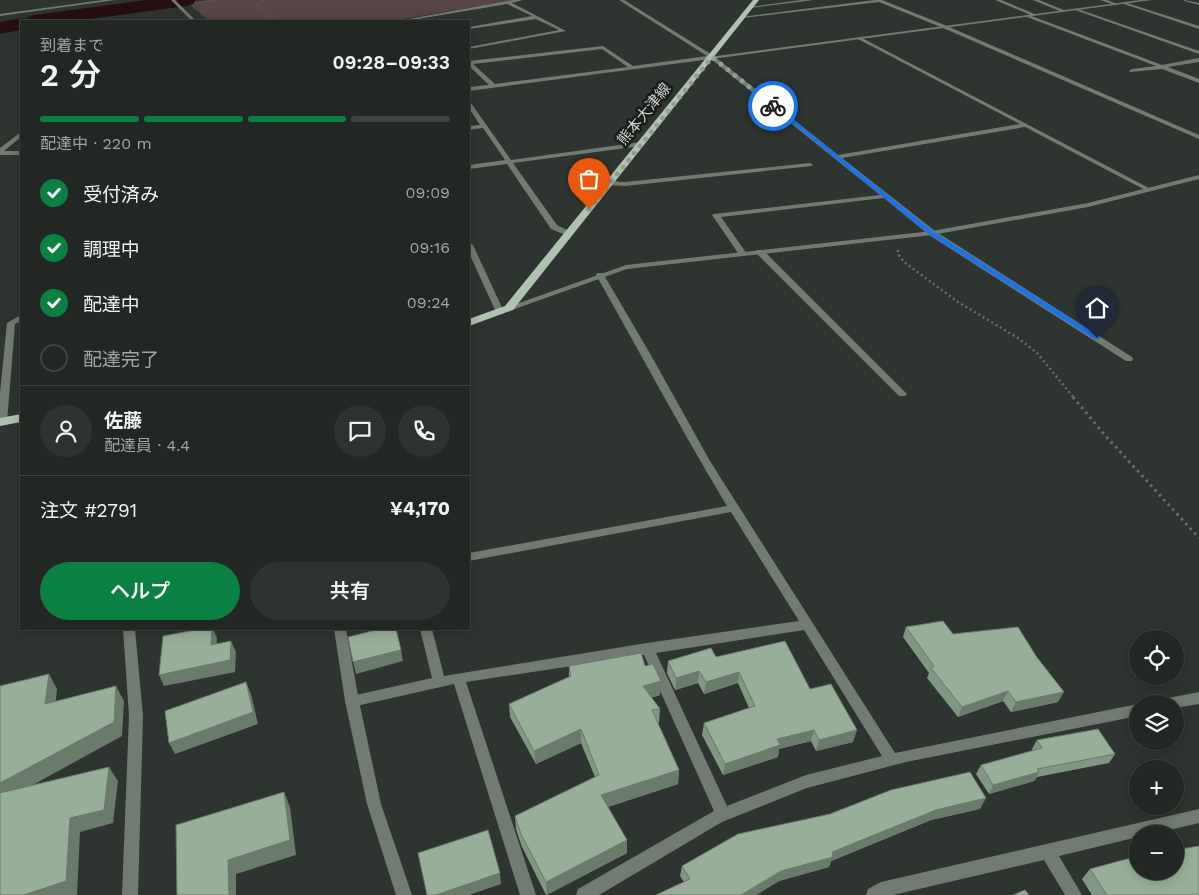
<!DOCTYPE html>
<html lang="ja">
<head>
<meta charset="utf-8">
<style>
  :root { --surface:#222723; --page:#2e3330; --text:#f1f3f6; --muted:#a2a5a6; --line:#3f4441; --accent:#0b8043 }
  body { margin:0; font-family:"Work Sans","Noto Sans JP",sans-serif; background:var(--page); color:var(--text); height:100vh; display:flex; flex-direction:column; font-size:19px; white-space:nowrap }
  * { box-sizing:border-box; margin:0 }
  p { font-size:16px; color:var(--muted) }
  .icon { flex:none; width:28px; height:28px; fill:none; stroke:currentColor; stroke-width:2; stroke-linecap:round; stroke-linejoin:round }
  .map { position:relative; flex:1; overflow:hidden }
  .sheet { position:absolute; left:20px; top:20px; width:450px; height:610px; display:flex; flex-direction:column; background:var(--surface); border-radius:0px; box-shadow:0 2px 12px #0003,0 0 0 1px var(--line) }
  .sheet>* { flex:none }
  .controls { position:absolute; left:1129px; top:630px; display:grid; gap:10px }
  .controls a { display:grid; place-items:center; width:55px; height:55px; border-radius:50%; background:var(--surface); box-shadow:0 2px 12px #0003,0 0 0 1px var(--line); font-size:25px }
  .pin { position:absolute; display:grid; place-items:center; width:42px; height:42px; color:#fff; margin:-51px -21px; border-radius:50% 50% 50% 0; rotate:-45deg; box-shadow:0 0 5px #0007 }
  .pin .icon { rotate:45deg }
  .courier { position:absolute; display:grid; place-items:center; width:50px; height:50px; margin:-25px; border:4px solid #1a73e8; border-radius:50%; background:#fff; color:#222; box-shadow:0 1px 6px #0007 }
  .headline em { font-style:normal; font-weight:600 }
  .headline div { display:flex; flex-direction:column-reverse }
  .headline { display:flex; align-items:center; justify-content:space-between; height:85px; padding:0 20px }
  h1 { font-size:32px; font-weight:600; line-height:38px }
  .bar { display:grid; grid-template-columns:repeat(4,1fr); gap:8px 5px; align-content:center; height:60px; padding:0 20px }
  .bar i { height:6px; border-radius:4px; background:var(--line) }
  .bar .on { background:var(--accent) }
  .bar p { grid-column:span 4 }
  .line { display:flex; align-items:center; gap:12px; padding:0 20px; border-top:1px solid var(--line) }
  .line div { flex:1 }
  .round { display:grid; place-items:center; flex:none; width:52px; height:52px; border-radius:26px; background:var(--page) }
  ol { padding:0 20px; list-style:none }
  li { display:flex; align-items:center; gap:15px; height:55px }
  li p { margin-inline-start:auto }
  li .icon { padding:5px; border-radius:50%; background:var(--accent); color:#fff; stroke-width:4 }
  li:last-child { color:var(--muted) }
  li i { width:28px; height:28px; border:2px solid var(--line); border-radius:50% }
  .button { display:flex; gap:10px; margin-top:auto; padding:10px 20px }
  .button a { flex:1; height:58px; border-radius:30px; background:var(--accent); color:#fff; font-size:20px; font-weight:600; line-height:58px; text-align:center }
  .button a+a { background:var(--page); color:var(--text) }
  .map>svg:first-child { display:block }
  .green { fill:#574546 }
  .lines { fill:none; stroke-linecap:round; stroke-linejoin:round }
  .river { fill:#260e11; fill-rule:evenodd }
  .path-far2 { stroke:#6a6f6a; stroke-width:1; stroke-dasharray:1 2; stroke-linecap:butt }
  .path-far1 { stroke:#6a6f6a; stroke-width:2.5; stroke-dasharray:2 3; stroke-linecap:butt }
  .path { stroke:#6a6f6a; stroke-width:3; stroke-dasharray:2.5 4; stroke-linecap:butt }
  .service { fill:#717b72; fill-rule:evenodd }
  .minor { fill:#717b72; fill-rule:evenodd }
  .tertiary { fill:#717b72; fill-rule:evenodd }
  .primary { fill:#afc3b0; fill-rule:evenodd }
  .wall { fill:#829684 }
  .shaded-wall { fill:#6a7a6b }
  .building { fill:#97af99; stroke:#6a7a6b }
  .route { fill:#1a73e8 }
  .done { stroke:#979b98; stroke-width:5; stroke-dasharray:0 9 }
  .labels { text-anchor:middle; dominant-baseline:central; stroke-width:5; stroke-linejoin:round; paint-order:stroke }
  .far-street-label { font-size:15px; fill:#d0d3d0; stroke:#181b18 }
</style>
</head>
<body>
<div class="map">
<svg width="1199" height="895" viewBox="0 0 1199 895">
  <rect width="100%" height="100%" fill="#2e342f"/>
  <!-- green -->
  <path class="green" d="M208,0h307l-124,21h-182l-21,-18z"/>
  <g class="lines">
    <!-- river -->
    <path class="river" d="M146,0h50l-3,4 -6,2 -112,15h-54v9l-21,4v-12l21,-4 5,1 2,-2 7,-2z"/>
    <!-- path-far2 -->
    <g class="path-far2">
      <path d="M266,0l-9,3 1,5 13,8 3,5"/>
      <path d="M196,3l22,-3"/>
      <path d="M373,21l15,-1"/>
    </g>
    <!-- path-far1 -->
    <path class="path-far1" d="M898,250v4l6,8 54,40 60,36 19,15 37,45"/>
    <!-- path -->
    <path class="path" d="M1073,397l30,36 96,105"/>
    <!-- service -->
    <path class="service" d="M123,629h12l8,87 -5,179h-16l7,-179z"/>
    <!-- minor -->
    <g class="minor">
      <path d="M513,0h10l-11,3 54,28 -97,18v-2l90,-17 -23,-11 -67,10v-2l63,-11 -25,-12 -101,17h-8z"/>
      <path d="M619,0h5l90,56 124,99 182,-31 -162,-85 2,-2 291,152v2h-4l-122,-64 -183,31 93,73 197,126 1,2 -1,2h-6l-197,-126 -45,-37 -163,19 26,37 -4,2h-3l-28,-41 2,-1 166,-19 -169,-136 -242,32v-4l20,-2 -20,-19v-5l134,-15 30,20 74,-10zM602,49l26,18 -133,17 -22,-20z"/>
      <path d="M801,0h13l-63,8 -2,-1z"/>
      <path d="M875,0h7l65,26 252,109v4l-256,-111 -64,-26 -136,16 -2,-1z"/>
      <path d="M995,0h6l36,15 -4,1z"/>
      <path d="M1033,0h6l27,11 -4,1z"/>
      <path d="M1100,0h7l10,4 -2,1z"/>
      <path d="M1184,0l15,3v2l-15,-4z"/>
      <path d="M1124,2l75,24v3l-75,-25z"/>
      <path d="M1075,8l124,43v3l-124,-44z"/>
      <path d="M1029,15l133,50 37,-7v4l-31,5 31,12v4l-37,-14 -32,3 -1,-1 3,-2 24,-3 -129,-49z"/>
      <path d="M469,102l2,1 40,57 130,-18 3,2 -3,2 -128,17 44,62 14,7v4h-3l-17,-7 -44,-65 -38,5v-4l36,-5 -22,-32 -14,2v-4l11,-1 -11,-17z"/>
      <path d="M21,132v5l-17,14h17v4h-21v-7z"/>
      <path d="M810,163l3,2 -1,1 -187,20 -16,-1 -3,-2 3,-2 16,1z"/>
      <path d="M469,243l4,2 31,67 -1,2h-6l-1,-2 -27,-59z"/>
      <path d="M757,250h6l144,144 -2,2h-6l-142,-142z"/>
      <path d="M597,273h6l1,2 48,82 58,104 185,292 243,-49v12l-232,46 -99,26 -85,34 -123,73h-23l2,-6 136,-78 -70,-156 -178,27 70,213h-16l-66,-211 -102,23 -5,-2 -2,-4 2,-4 85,-19 -12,-49h12l12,47 203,-33 152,-22 -68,-109 -262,49v-8l258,-47c-46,-76 -87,-154 -131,-231zM804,630l78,126 -76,19 -79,31 -71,-153z"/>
      <path d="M21,315v6l-6,3 -8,98 -5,3 -2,-1v-31l7,-70z"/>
      <path d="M1199,692v12l-24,4v-4h-14l2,-4 5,-2z"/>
      <path d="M1199,809v14l-46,11h-15v3l-79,19 23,39h-17l-21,-35 -151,35h-27l2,-6 13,-7z"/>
    </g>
    <!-- tertiary -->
    <g class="tertiary">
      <path d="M103,0h12l-115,16v-2z"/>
      <path d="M171,0h4l21,21h-4z"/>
      <path d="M1140,0h12l-440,59 -3,-2z"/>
      <path d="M1199,175v4l-111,28 -156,28 -305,34 -115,41h-3l-4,-2 121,-43 306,-34 156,-28z"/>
      <path d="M334,629h12l13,72 22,103 31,91h-16l-29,-91 -22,-103z"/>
    </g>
    <!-- primary -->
    <g class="primary">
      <path d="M753,0h6l-246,310 -44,16v-7l36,-13z"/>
      <path d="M21,414v8l-21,4v-8z"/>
    </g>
  </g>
  <!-- wall -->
  <g class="wall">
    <path d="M906,627l47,7 105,68 -47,10 -8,-11 -45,16 -31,-39 2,-5 -26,-36z"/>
    <path d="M716,657l94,32 43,53 -37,9 -5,-10 -32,8 -1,8 -55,18 -21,-40 2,-12 45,-15 -11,-25 -34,11 -6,-11 -23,7 -8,-17 1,-12z"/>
    <path d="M569,666h76l15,29 -9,3 9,11 -1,14h-1l21,47 -1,14 -70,23 19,33v13l-81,42 -24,-48 -6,-18 -1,-13 80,-39 -14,-34 -45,21 -26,-47 -1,-13 60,-27z"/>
    <path d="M1037,740l78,14 -6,9 -72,14 -3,4 -45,13 -13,-20 5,-9 52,-14 -1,-2z"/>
    <path d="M980,809l-49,11 -100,41 -2,6 -50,14 -23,14h-100l28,-13 -4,-6 2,-10z"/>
    <path d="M1090,869l109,26h-107l-10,-16z"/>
  </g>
  <!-- shaded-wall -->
  <g class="shaded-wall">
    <path d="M212,629h1l4,9 -1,19 -5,-12z"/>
    <path d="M231,641l5,11 -1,20 -71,14 -5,-11z"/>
    <path d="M401,650l2,11 -47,13 -3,-12z"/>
    <path d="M699,671l-1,12 -23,7 1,-12z"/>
    <path d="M739,672l-1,11 -34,11 2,-12z"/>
    <path d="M49,674l8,15 -3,30 -9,-15z"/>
    <path d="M661,681l-1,14 -18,5 1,-14z"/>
    <path d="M246,682l5,12 7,30 -83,30 -6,-11z"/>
    <path d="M116,686l8,15 -2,35 -122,67v-20z"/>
    <path d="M1008,691l-5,10 -45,16 4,-10z"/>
    <path d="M1064,692l-6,10 -47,10 5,-10z"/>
    <path d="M581,729v14l-45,21 -2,-13z"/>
    <path d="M814,730l-3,11 -32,8 -1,8 -55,18 2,-11 52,-25z"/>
    <path d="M857,730l-4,12 -37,9 3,-11z"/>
    <path d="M109,767l9,14 -5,42 -33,9 -3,63h-53l46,-77z"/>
    <path d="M679,770l-1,14 -77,25v-14z"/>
    <path d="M1039,772l-5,9 -45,13 4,-9z"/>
    <path d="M284,792l6,15 6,48 -60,19v21h-7l-1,-35z"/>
    <path d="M986,798l-6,11 -49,11 -100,41 -2,6 -50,14 -23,14h-15l40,-24 51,-19 104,-42z"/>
    <path d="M627,840v13l-80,42 -1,-13z"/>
    <path d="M500,873l1,11 -32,11h-33z"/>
  </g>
  <!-- building -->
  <g class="building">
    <path d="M943,621l10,13 65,-7 18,29 28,36 -48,10 -8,-11 -46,16 -31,-39 3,-2 -28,-39z"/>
    <path d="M201,629h11l-1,16 20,-4 -1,19 -71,15 4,-39z"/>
    <path d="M380,629h16l5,21 -48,12 -5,-25z"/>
    <path d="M785,641l25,48 21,-5 26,46 -38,10 -5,-10 -37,9 3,6 -55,19 -21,-41 51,-17 -16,-34 -33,10 -7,-11 -23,7 -8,-17 43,-13 5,9z"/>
    <path d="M641,653l4,13 8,-2 8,17 -18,5 17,23 -8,1 27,60 -78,25 26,45 -81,42 -25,-48 -6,-18 84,-41 -18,-46 -47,22 -25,-47 62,-28 -2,-10z"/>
    <path d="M49,674l-4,30 71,-18 -2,36 -114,61v-97z"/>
    <path d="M246,682l7,30 -84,31 -4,-32z"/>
    <path d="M1098,729l17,25 -78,15 2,3 -46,13 -12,-20 61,-17 -5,-8z"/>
    <path d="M109,767l-5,43 -34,8 -4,63 -42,14h-24v-102z"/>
    <path d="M970,772l16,26 -50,12 -104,42 1,5 -52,14 -40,24h-85l34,-16 -8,-13 56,-32 92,-20 61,-24z"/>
    <path d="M284,792l6,48 -62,20 1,35h-52l-1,-70z"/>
    <path d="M488,830l12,43 -64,22h-9l-9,-42z"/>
    <path d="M1199,846v49h-92l-17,-26 48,-13v15h37v-21z"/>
    <path d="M1025,890l4,5h-16z"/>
  </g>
  <!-- route -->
  <path class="route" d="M772,105h3l159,127 165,104v3h-5l-164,-104 -158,-128z"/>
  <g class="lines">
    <!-- done -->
    <path class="done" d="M589,209l123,-152 61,49"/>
  </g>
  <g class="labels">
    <!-- far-street labels -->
    <g class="far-street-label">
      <text transform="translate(644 114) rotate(-51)">熊本大津線</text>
    </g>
  </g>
</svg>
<div class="controls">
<a><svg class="icon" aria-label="locate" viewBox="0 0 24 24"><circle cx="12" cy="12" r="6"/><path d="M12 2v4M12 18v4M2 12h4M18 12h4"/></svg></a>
<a><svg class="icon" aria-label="layers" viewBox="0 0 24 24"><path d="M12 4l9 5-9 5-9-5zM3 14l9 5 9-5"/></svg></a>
<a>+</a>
<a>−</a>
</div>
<div class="pin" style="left:589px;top:209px;background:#ea580c"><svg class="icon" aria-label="bag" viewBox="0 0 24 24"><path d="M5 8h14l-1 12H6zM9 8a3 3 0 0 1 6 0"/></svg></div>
<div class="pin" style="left:1097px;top:338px;background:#1f2937"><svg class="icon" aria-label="home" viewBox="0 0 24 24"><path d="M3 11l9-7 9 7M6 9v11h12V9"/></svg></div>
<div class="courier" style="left:773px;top:106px"><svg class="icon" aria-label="bike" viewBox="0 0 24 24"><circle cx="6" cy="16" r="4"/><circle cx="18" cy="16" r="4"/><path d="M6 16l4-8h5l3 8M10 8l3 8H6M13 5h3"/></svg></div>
<section class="sheet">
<div class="headline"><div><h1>2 分</h1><p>到着まで</p></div><em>09:28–09:33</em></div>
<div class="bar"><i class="on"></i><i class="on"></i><i class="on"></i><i></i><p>配達中 · 220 m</p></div>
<ol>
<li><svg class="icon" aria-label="check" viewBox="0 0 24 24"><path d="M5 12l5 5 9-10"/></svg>受付済み<p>09:09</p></li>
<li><svg class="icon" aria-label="check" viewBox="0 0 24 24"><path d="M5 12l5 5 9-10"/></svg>調理中<p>09:16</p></li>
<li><svg class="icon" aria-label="check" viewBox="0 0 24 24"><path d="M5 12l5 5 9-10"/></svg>配達中<p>09:24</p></li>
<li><i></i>配達完了</li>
</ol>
<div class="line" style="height:90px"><a class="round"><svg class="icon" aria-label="person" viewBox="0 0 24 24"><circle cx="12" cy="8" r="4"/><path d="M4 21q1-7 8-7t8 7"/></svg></a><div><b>佐藤</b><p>配達員 · 4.4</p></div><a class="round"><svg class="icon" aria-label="chat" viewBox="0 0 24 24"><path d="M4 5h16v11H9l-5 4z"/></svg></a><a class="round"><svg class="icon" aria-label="phone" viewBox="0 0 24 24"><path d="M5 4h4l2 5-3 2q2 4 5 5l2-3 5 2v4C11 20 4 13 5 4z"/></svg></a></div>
<div class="line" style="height:65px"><div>注文 #2791</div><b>¥4,170</b></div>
<div class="button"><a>ヘルプ</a><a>共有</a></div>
</section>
</div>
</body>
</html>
